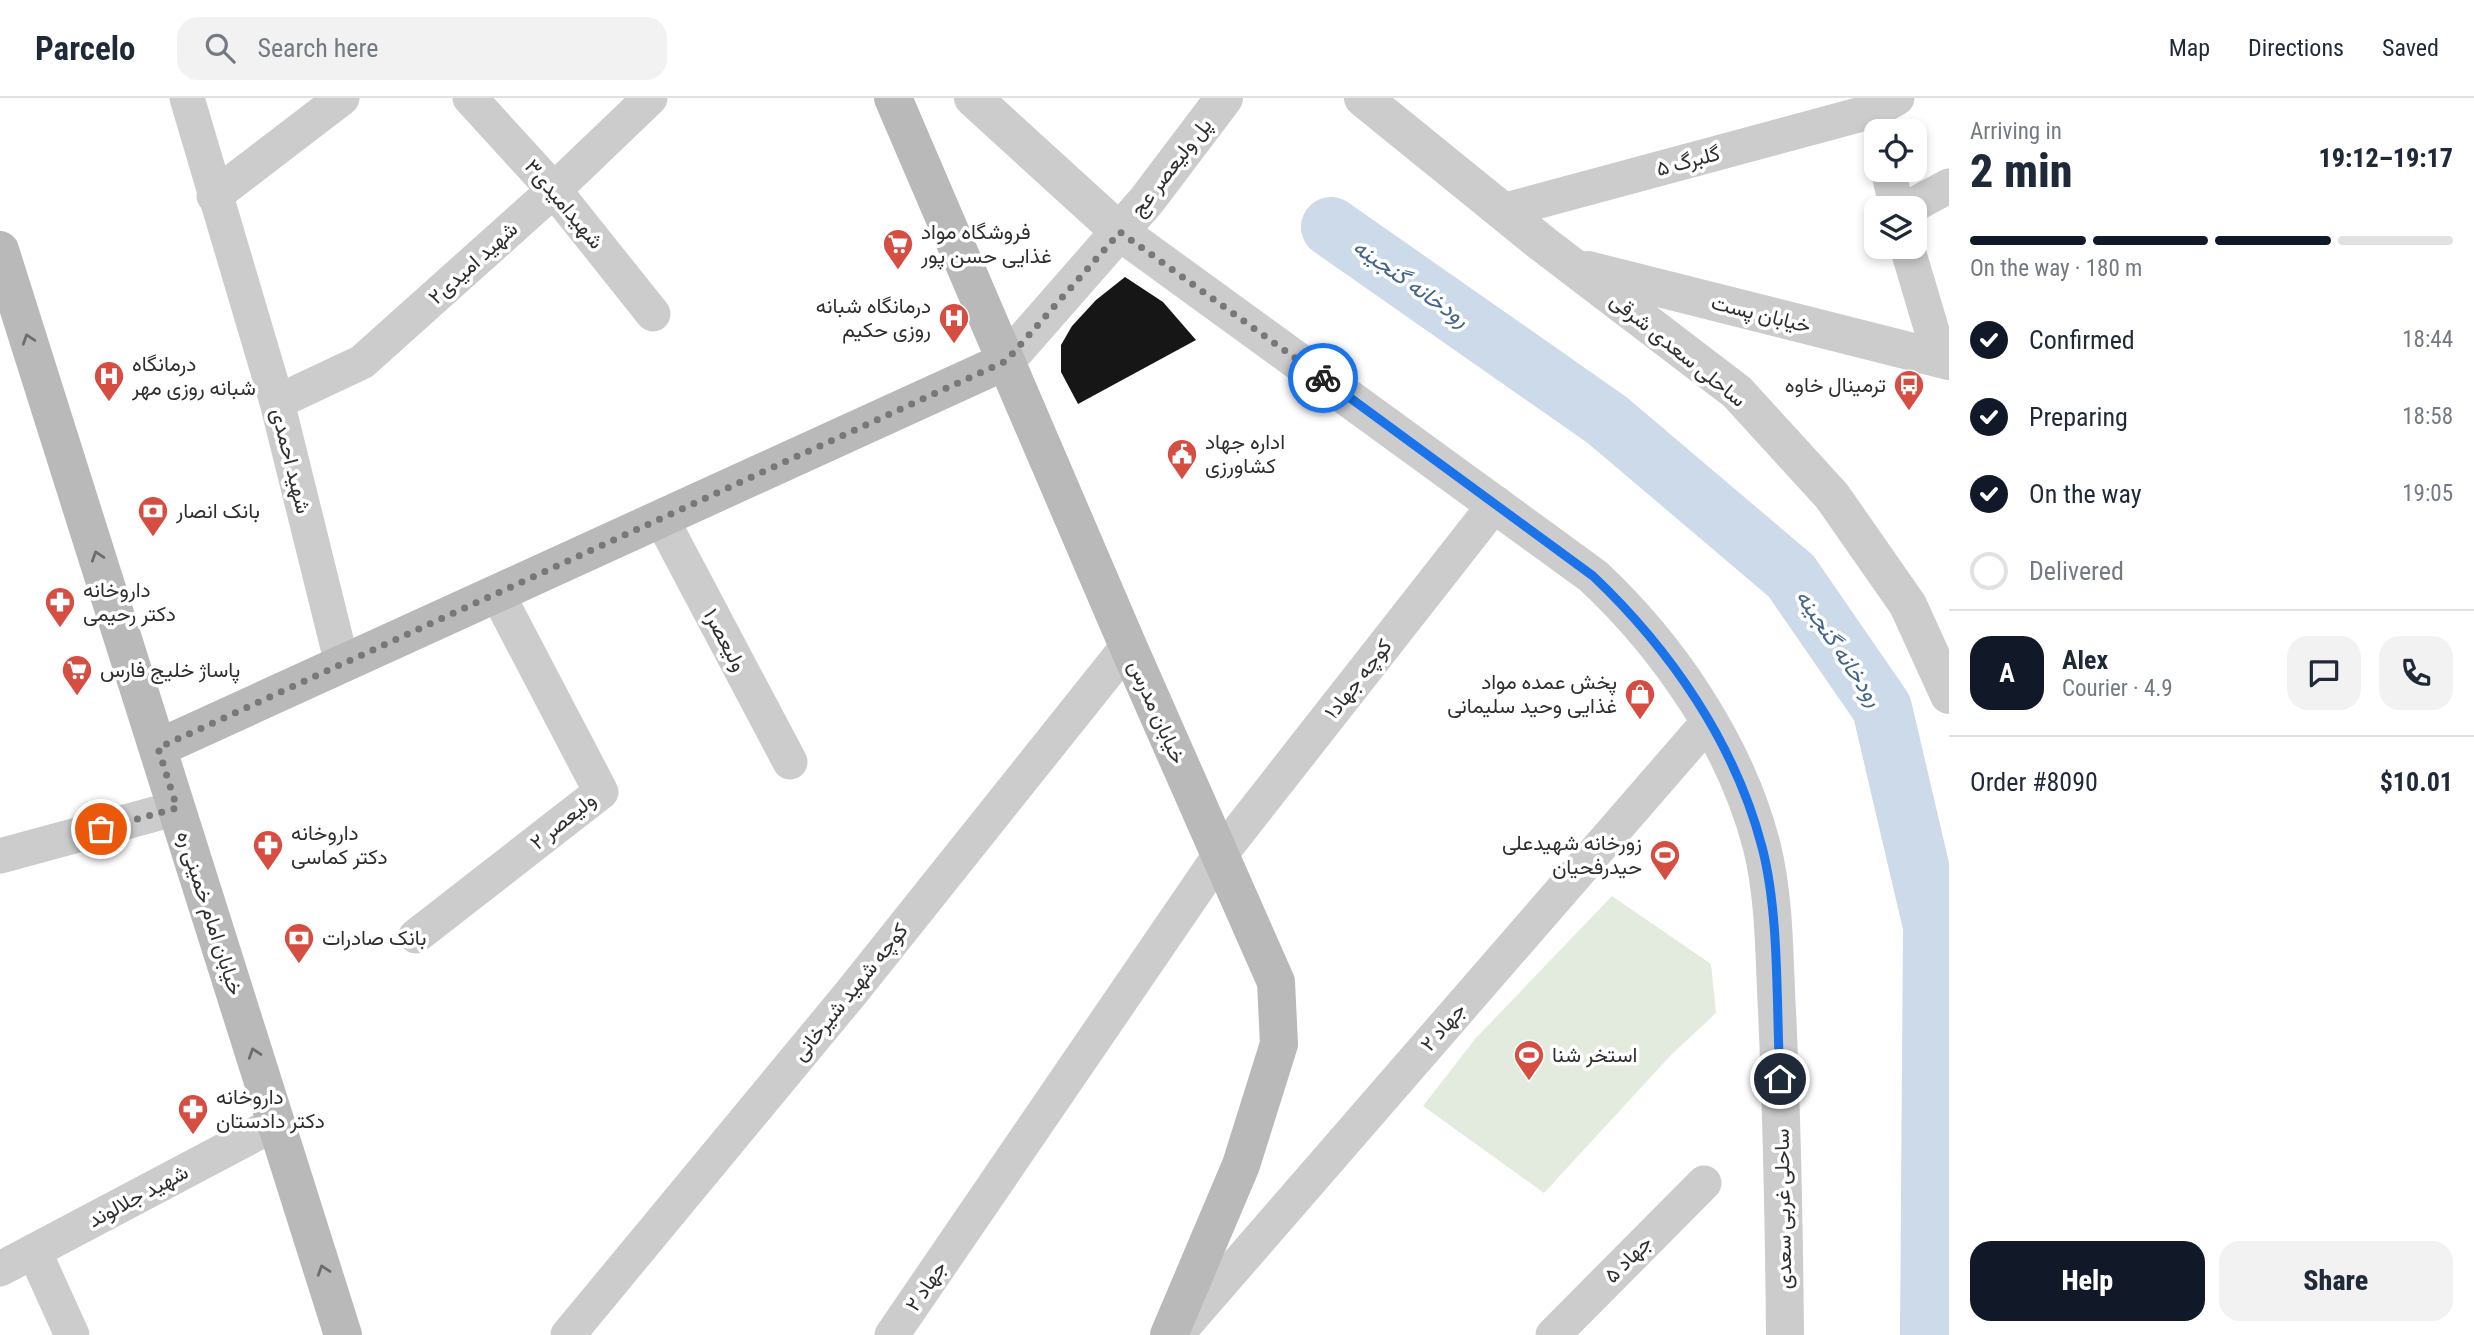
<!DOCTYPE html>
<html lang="en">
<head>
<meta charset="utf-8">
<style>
  :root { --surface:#fff; --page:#f2f2f3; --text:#1f2937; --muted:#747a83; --line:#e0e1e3; --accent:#111827 }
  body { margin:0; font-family:"Roboto Condensed",Vazirmatn,sans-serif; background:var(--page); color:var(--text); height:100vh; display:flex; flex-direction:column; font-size:26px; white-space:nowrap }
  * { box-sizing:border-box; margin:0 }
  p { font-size:23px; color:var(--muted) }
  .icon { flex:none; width:38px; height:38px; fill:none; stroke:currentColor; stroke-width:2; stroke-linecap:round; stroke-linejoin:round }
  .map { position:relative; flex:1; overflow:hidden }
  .sheet { display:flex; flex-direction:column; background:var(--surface); width:525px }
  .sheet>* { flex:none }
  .buttons { position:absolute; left:1864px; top:21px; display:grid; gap:14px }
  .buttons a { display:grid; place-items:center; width:63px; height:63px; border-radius:14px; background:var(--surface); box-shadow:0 4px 10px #0003; font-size:35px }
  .pin { position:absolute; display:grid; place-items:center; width:60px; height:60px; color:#fff; margin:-30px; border:4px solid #fff; border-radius:50%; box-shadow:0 2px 7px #0007 }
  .courier { position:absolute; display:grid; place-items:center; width:70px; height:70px; margin:-35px; border:5px solid #1a73e8; border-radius:50%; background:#fff; color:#222; box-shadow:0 2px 9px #0007 }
  .headline em { font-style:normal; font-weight:800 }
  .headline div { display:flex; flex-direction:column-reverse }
  .headline { display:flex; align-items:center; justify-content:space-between; height:119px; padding:0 21px }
  h1 { font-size:46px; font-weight:800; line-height:52px }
  .bar { display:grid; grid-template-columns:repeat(4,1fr); gap:10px 7px; align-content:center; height:84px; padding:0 21px }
  .bar i { height:9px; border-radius:5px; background:var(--line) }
  .bar .current { background:var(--accent) }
  .bar p { grid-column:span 4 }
  .line { display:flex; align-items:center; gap:18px; padding:0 21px; border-top:2px solid var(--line) }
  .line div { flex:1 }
  .round { display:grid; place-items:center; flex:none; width:74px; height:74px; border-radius:21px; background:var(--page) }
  ol { padding:0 21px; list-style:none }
  li { display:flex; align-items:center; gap:21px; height:77px }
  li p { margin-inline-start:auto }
  li .icon { padding:7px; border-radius:50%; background:var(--accent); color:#fff; stroke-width:4 }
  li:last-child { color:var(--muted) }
  li i { width:38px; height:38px; border:4px solid var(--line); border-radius:50% }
  .primary-button { display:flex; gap:14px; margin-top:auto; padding:14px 21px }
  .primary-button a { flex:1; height:80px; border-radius:21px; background:var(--accent); color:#fff; font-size:28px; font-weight:800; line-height:80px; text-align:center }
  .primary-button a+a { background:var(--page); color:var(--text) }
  header { display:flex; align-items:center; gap:42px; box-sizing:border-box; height:98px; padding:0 35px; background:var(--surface); border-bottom:2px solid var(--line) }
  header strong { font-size:33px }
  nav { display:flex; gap:38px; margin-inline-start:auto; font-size:24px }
  .search { width:490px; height:63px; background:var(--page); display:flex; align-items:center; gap:18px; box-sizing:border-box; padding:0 24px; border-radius:21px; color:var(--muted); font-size:26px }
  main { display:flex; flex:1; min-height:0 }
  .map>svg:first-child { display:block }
  .green { fill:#e3ebde }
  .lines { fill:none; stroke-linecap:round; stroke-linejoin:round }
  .river { stroke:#ccdae9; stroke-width:60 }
  .building { fill:#161616 }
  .minor { stroke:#ccc; stroke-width:35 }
  .tertiary { stroke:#ccc; stroke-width:38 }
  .secondary { stroke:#b9b9b9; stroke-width:38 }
  .oneway { stroke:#6d6d6d }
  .done { stroke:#787878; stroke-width:7; stroke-dasharray:0 12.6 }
  .route { stroke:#1a73e8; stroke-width:9 }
  .labels { text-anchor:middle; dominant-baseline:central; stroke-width:7; stroke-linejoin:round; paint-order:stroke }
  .street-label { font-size:21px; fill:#2f2f2f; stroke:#fff }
  .poi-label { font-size:21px; fill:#2f2f2f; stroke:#fff; text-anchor:start }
  .water-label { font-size:23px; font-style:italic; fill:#44658a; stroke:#fff }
</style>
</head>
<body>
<header>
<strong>Parcelo</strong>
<div class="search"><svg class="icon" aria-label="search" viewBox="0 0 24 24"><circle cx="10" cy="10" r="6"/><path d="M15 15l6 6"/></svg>Search here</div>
<nav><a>Map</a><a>Directions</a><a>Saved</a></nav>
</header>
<main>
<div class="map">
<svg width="1949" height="1237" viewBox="0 0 1949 1237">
  <rect width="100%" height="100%" fill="#fff"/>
  <!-- green -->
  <path class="green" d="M1612,798l99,68 5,49 -45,42 -127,138 -121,-87 52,-67z"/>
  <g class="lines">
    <!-- river -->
    <path class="river" d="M1331,129l276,193 184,156 91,132 51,218 -3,409"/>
  </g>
  <!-- building -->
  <path class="building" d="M1125,179l38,25 33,38 -118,64 -17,-32v-27l11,-19 24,-26z"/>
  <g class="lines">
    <!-- minor -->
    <g class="minor">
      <path d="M187,0l90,304 65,262"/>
      <path d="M470,0l84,92 99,124"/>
      <path d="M1888,72l9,38"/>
      <path d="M214,98l128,-98"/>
      <path d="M1908,110l41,-22"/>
      <path d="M1502,113l371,-100 24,-13"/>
      <path d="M1907,149l33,111"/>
      <path d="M277,304l85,-40 192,-172 96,-92"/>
      <path d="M661,420l129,244"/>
      <path d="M0,758l177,-48"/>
      <path d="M416,838l185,-144 -104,-199"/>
      <path d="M34,1153l38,84"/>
      <path d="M0,1171l276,-146"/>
      <path d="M568,1237l283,-342 277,-347"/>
      <path d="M892,1237l328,-480 276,-352"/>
      <path d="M1176,1237l534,-615"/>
      <path d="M1553,1237l151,-152"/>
    </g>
    <!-- tertiary -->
    <g class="tertiary">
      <path d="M973,0l147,134 473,344c76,71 143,169 169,271 13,53 12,110 15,164 5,108 7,216 8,324"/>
      <path d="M1363,0l180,146 194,148 95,104 76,109 41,90"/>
      <path d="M1588,172l361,91"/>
      <path d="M1006,263l141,-161 77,-102"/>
    </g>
    <!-- secondary -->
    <g class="secondary">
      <path d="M893,0l235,548 148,336 3,62 -38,121 -72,170"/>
      <path d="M0,152l343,1085"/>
      <path d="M158,650l848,-387"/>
    </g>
  </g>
  <!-- one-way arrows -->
  <defs><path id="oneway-chevron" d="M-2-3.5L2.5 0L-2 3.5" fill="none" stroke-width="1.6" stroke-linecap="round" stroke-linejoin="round" transform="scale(1.75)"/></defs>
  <g class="oneway">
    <use href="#oneway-chevron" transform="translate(28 241) rotate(-108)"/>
    <use href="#oneway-chevron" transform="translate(97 458) rotate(-108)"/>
    <use href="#oneway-chevron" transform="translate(254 955) rotate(-108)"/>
    <use href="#oneway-chevron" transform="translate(323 1172) rotate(-108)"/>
  </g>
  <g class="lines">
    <!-- done -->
    <path class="done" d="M101,731l76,-21 -19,-60 848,-387 114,-129 203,146"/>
    <!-- route -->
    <path class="route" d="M1323,280l270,198c77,73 142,167 169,271 18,68 14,161 18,232"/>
  </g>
  <!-- icons -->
  <defs>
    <g id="supermarket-pin" transform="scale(1.575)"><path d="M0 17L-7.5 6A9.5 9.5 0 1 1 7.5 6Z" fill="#d64d42" stroke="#fff"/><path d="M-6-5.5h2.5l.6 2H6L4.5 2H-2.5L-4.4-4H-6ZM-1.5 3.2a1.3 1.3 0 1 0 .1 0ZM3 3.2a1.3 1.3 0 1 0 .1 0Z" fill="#fff"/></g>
    <g id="hospital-pin" transform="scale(1.575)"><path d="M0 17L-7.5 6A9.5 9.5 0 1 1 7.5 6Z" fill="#d64d42" stroke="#fff"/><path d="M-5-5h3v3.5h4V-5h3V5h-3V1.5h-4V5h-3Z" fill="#fff"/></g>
    <g id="bus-pin" transform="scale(1.575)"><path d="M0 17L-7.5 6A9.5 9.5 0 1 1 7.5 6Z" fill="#d64d42" stroke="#fff"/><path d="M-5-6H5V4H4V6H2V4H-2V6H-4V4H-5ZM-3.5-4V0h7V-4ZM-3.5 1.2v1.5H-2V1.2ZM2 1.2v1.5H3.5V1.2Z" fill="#fff"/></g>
    <g id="civic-pin" transform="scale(1.575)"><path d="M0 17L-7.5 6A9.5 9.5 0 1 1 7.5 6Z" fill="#d64d42" stroke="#fff"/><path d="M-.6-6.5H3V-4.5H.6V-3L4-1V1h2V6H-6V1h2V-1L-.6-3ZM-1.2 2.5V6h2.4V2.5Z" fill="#fff"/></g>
    <g id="bank-pin" transform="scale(1.575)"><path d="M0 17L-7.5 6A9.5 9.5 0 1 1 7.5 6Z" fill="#d64d42" stroke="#fff"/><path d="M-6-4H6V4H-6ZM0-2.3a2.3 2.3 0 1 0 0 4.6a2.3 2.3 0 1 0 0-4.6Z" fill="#fff"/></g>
    <g id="pharmacy-pin" transform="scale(1.575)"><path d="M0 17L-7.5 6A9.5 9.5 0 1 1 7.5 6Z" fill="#d64d42" stroke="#fff"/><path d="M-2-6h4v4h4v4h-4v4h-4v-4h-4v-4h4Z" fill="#fff"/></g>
    <g id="shop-pin" transform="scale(1.575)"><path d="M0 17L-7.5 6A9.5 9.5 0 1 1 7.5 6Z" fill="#d64d42" stroke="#fff"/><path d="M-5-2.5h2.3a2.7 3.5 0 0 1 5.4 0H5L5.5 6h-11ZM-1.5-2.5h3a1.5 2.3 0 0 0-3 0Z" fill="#fff"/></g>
    <g id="stadium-pin" transform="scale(1.575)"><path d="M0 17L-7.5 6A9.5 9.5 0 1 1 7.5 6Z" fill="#d64d42" stroke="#fff"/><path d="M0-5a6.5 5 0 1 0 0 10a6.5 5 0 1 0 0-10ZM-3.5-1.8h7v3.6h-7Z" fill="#fff"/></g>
  </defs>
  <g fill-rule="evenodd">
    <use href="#supermarket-pin" x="898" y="146"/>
    <use href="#hospital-pin" x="954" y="220"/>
    <use href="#hospital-pin" x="109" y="278"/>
    <use href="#bus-pin" x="1909" y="287"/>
    <use href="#civic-pin" x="1182" y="356"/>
    <use href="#bank-pin" x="153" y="413"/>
    <use href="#pharmacy-pin" x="60" y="504"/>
    <use href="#supermarket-pin" x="77" y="572"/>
    <use href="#shop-pin" x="1640" y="596"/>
    <use href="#pharmacy-pin" x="268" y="747"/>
    <use href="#stadium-pin" x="1665" y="757"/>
    <use href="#bank-pin" x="299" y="840"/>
    <use href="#stadium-pin" x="1529" y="957"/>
    <use href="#pharmacy-pin" x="193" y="1011"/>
  </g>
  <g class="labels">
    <!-- street labels -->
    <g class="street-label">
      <text transform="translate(1688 63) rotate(-15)">گلبرگ ۵</text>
      <text transform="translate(1171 69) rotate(-52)">پل ولیعصر عج</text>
      <text transform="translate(564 106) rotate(50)">شهیدامیدی۳</text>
      <text transform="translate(473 165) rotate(-42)">شهید امیدی۲</text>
      <text transform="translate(1761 216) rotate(14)">خیابان پست</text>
      <text transform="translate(1678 252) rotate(39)">ساحلی سعدی شرقی</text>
      <text transform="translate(291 363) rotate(76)">شهید احمدی</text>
      <text transform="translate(725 542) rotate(62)">ولیعصر۱</text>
      <text transform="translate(1358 581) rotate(-52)">کوچه جهاد۱</text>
      <text transform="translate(1157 614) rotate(66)">خیابان مدرس</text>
      <text transform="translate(563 723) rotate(-39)">ولیعصر ۲</text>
      <text transform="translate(210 815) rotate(72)">خیابان امام خمینی ره</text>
      <text transform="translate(850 894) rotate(-51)">کوچه شهید شیرخانی</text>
      <text transform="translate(1443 929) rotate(-49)">جهاد ۲</text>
      <text transform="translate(138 1098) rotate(-28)">شهید جلالوند</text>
      <text transform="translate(1783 1111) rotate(-91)">ساحلی غربی سعدی</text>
      <text transform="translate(1628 1161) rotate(-45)">جهاد ۵</text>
      <text transform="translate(926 1188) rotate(-56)">جهاد ۲</text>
    </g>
    <!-- poi labels -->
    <g class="poi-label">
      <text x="921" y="134">فروشگاه مواد<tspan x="921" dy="24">غذایی حسن پور</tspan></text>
      <text x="931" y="208" text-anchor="end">درمانگاه شبانه<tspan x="931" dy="24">روزی حکیم</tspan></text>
      <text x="132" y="266">درمانگاه<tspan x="132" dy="24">شبانه روزی مهر</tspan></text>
      <text x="1886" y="287" text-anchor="end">ترمینال خاوه</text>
      <text x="1205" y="344">اداره جهاد<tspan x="1205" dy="24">کشاورزی</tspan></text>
      <text x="176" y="413">بانک انصار</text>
      <text x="83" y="492">داروخانه<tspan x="83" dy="24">دکتر رحیمی</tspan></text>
      <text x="100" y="572">پاساژ خلیج فارس</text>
      <text x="1617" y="584" text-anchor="end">پخش عمده مواد<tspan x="1617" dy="24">غذایی وحید سلیمانی</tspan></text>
      <text x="291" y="735">داروخانه<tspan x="291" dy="24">دکتر کماسی</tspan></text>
      <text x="1642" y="745" text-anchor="end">زورخانه شهیدعلی<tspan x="1642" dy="24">حیدرفحیان</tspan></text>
      <text x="322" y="840">بانک صادرات</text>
      <text x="1552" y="957">استخر شنا</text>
      <text x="216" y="999">داروخانه<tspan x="216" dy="24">دکتر دادستان</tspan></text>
    </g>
    <!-- water labels -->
    <g class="water-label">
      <text transform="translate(1411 185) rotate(35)">رودخانه گنجینه</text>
      <text transform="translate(1839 550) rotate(56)">رودخانه گنجینه</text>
    </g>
  </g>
</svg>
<div class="buttons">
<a><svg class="icon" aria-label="locate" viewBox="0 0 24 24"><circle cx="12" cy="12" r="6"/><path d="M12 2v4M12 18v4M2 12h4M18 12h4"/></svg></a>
<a><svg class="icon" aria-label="layers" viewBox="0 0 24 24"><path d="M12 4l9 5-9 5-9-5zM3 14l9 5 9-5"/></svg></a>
</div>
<div class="pin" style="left:101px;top:731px;background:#ea580c"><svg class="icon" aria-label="bag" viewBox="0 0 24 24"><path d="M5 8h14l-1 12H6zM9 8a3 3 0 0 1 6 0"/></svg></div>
<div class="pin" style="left:1780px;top:981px;background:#1f2937"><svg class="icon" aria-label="home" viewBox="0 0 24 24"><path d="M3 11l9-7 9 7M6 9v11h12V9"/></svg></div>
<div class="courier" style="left:1323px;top:280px"><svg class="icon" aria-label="bike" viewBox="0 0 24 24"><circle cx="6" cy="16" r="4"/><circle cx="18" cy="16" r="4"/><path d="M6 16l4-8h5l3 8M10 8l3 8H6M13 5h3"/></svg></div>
</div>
<section class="sheet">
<div class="headline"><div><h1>2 min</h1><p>Arriving in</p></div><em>19:12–19:17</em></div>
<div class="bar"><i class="current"></i><i class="current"></i><i class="current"></i><i></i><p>On the way · 180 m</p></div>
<ol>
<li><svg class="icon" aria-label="check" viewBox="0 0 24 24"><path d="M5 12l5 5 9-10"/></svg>Confirmed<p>18:44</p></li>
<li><svg class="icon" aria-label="check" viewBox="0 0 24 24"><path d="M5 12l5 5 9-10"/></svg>Preparing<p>18:58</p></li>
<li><svg class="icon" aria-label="check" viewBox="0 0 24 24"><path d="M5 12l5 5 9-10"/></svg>On the way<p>19:05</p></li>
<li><i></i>Delivered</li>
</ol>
<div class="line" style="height:126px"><b class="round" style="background:var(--accent);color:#fff">A</b><div><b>Alex</b><p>Courier · 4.9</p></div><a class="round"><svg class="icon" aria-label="chat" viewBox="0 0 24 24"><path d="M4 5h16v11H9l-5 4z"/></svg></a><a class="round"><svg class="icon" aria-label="phone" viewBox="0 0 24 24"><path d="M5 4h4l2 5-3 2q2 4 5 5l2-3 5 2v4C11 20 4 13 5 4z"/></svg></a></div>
<div class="line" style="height:91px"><div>Order #8090</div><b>$10.01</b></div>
<div class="primary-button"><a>Help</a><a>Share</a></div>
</section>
</main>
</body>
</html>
